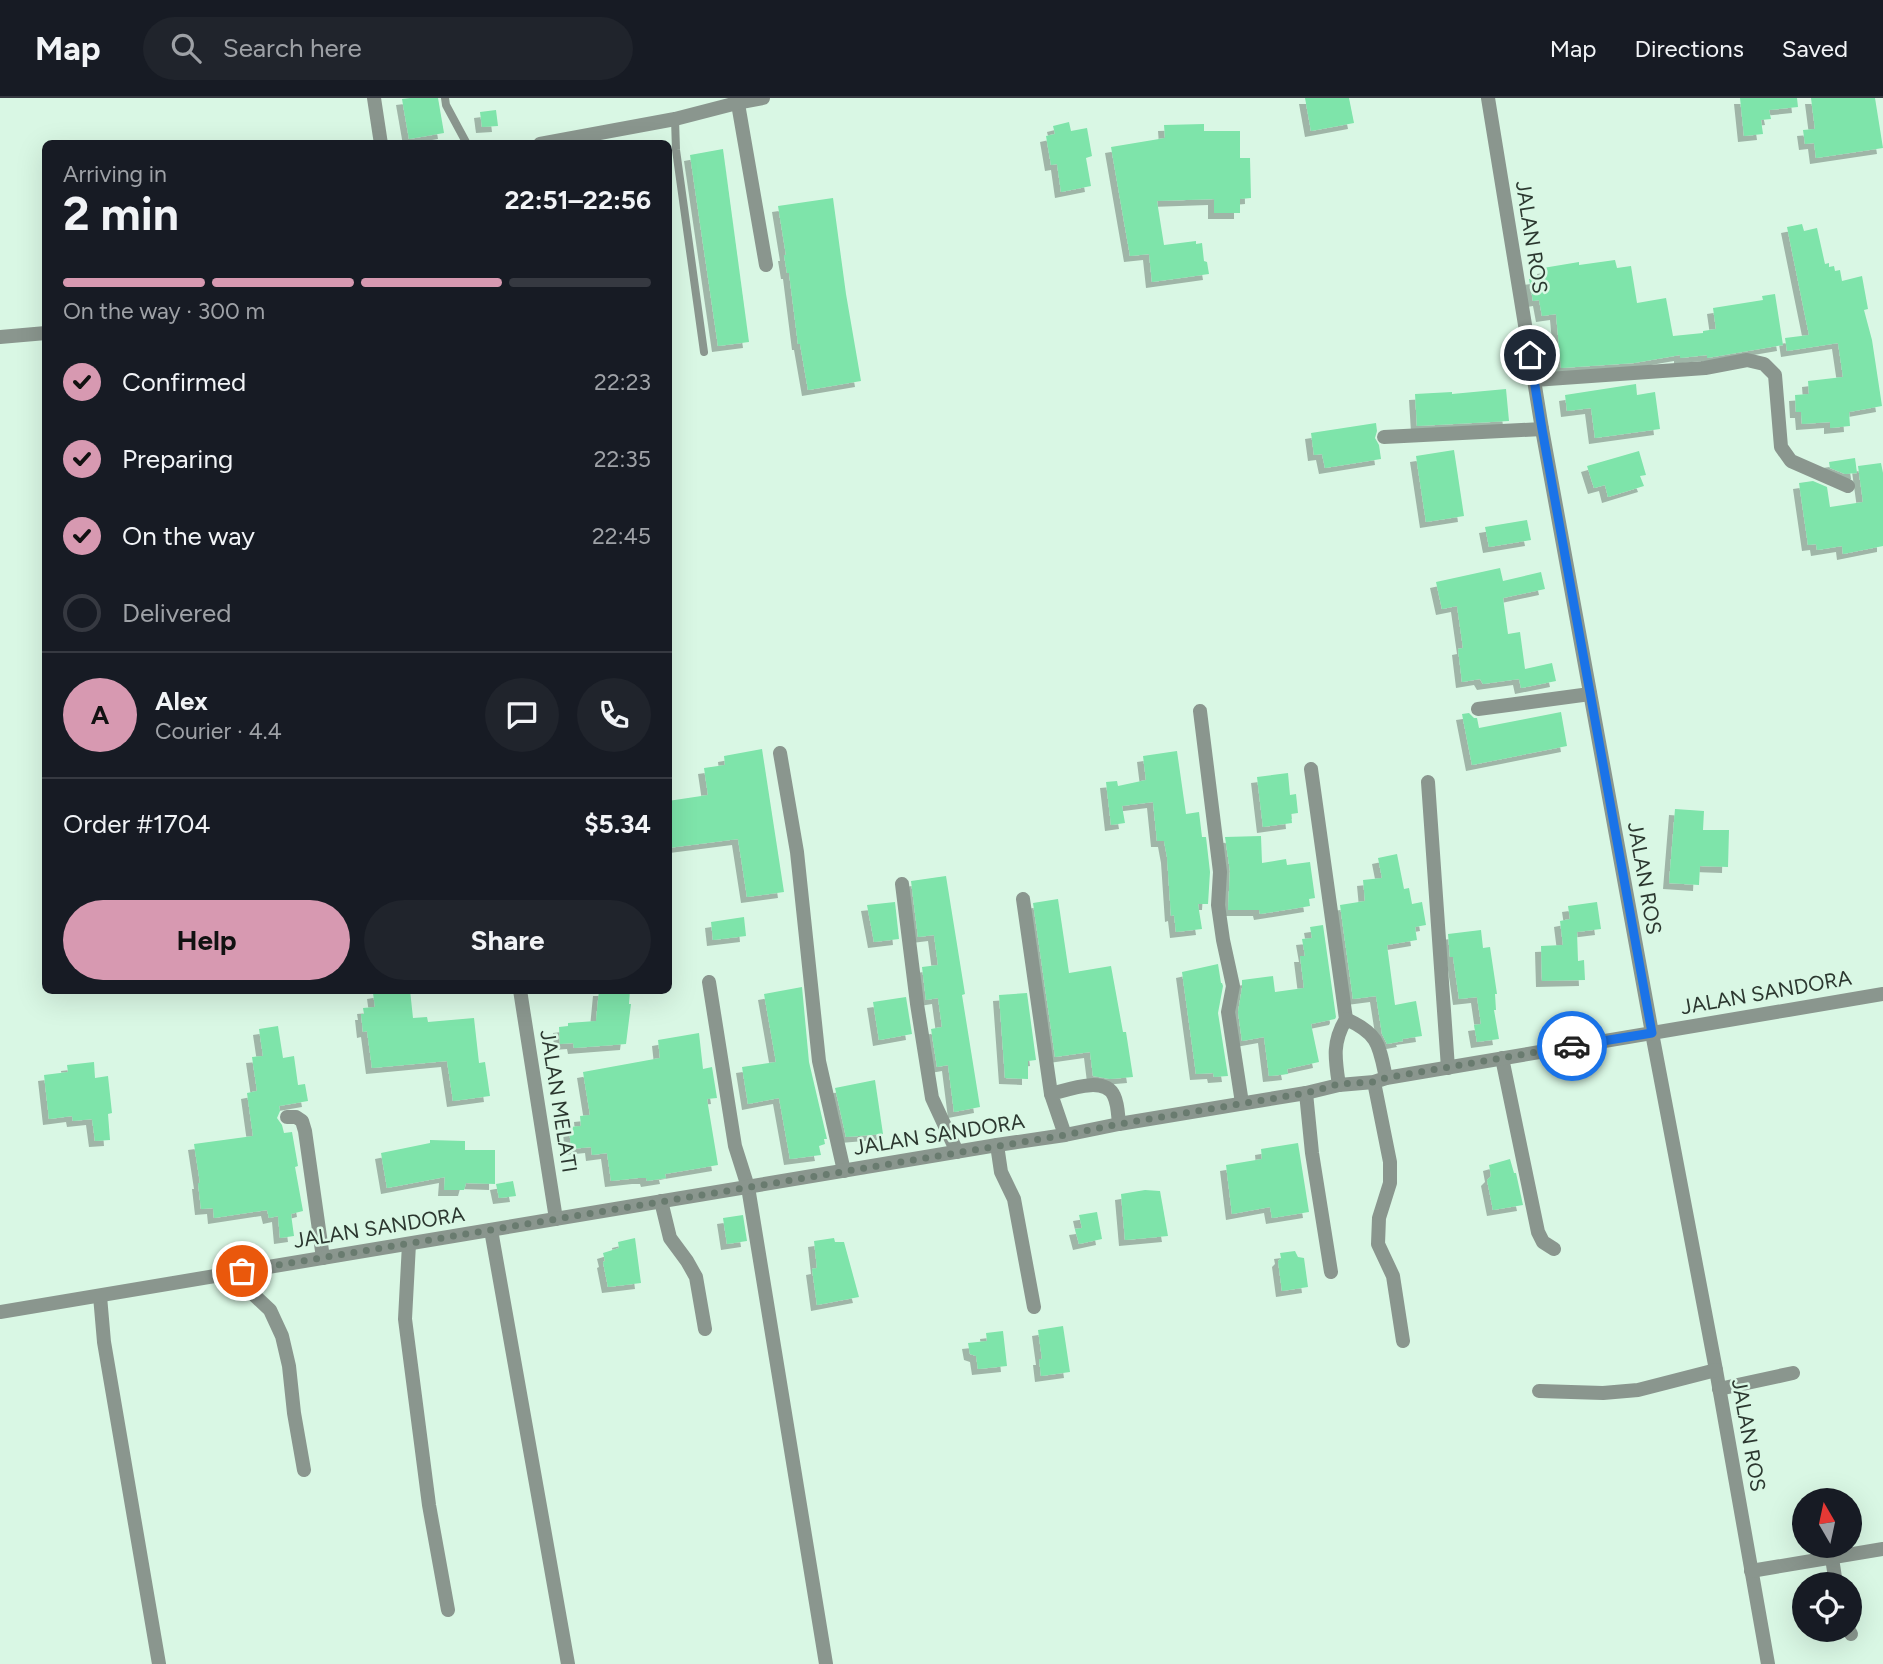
<!DOCTYPE html>
<html lang="en">
<head>
<meta charset="utf-8">
<style>
  :root { --surface:#171b24; --page:#20242c; --text:#f1f3f6; --muted:#9ea1a6; --line:#363941; --accent:#d799b1 }
  body { margin:0; font-family:Figtree,sans-serif; background:var(--page); color:var(--text); height:100vh; display:flex; flex-direction:column; font-size:26px; white-space:nowrap }
  * { box-sizing:border-box; margin:0 }
  p { font-size:23px; color:var(--muted) }
  .icon { flex:none; width:38px; height:38px; fill:none; stroke:currentColor; stroke-width:2; stroke-linecap:round; stroke-linejoin:round }
  .map { position:relative; flex:1; overflow:hidden }
  .side { position:absolute; left:42px; top:42px; width:630px; height:854px; display:flex; flex-direction:column; background:var(--surface); border-radius:10px; box-shadow:0 7px 28px #0002 }
  .side>* { flex:none }
  .needle { width:46px; rotate:351deg }
  .tools { position:absolute; left:1792px; top:1390px; display:grid; gap:14px }
  .tools a { display:grid; place-items:center; width:70px; height:70px; border-radius:50%; background:var(--surface); box-shadow:0 7px 28px #0002; font-size:35px }
  .pin { position:absolute; display:grid; place-items:center; width:60px; height:60px; color:#fff; margin:-30px; border:4px solid #fff; border-radius:50%; box-shadow:0 2px 7px #0007 }
  .courier { position:absolute; display:grid; place-items:center; width:70px; height:70px; margin:-35px; border:5px solid #1a73e8; border-radius:50%; background:#fff; color:#222; box-shadow:0 2px 9px #0007 }
  .summary em { font-style:normal; font-weight:700 }
  .summary div { display:flex; flex-direction:column-reverse }
  .summary { display:flex; align-items:center; justify-content:space-between; height:119px; padding:0 21px }
  h1 { font-size:46px; font-weight:700; line-height:52px }
  .bar { display:grid; grid-template-columns:repeat(4,1fr); gap:10px 7px; align-content:center; height:84px; padding:0 21px }
  .bar i { height:9px; border-radius:5px; background:var(--line) }
  .bar .current { background:var(--accent) }
  .bar p { grid-column:span 4 }
  .line { display:flex; align-items:center; gap:18px; padding:0 21px; border-top:2px solid var(--line) }
  .line div { flex:1 }
  .round { display:grid; place-items:center; flex:none; width:74px; height:74px; border-radius:37px; background:var(--page) }
  ol { padding:0 21px; list-style:none }
  li { display:flex; align-items:center; gap:21px; height:77px }
  li p { margin-inline-start:auto }
  li .icon { padding:7px; border-radius:50%; background:var(--accent); color:#111; stroke-width:4 }
  li:last-child { color:var(--muted) }
  li i { width:38px; height:38px; border:4px solid var(--line); border-radius:50% }
  .button { display:flex; gap:14px; margin-top:auto; padding:14px 21px }
  .button a { flex:1; height:80px; border-radius:42px; background:var(--accent); color:#111; font-size:28px; font-weight:700; line-height:80px; text-align:center }
  .button a+a { background:var(--page); color:var(--text) }
  header { display:flex; align-items:center; gap:42px; box-sizing:border-box; height:98px; padding:0 35px; background:var(--surface); border-bottom:2px solid var(--line) }
  header strong { font-size:33px }
  nav { display:flex; gap:38px; margin-inline-start:auto; font-size:24px }
  .search { width:490px; height:63px; background:var(--page); display:flex; align-items:center; gap:18px; box-sizing:border-box; padding:0 24px; border-radius:38px; color:var(--muted); font-size:26px }
  .map>svg:first-child { display:block }
  .building { fill:#7ee4aa; filter:url(#shadow) }
  .lines { fill:none; stroke-linecap:round; stroke-linejoin:round }
  .lane { stroke:#8a968e; stroke-width:8 }
  .street { stroke:#8a968e; stroke-width:14 }
  .done { stroke:#697b6f; stroke-width:7; stroke-dasharray:0 12.6 }
  .route { stroke:#1a73e8; stroke-width:9 }
  .labels { text-anchor:middle; dominant-baseline:central; stroke-width:5; stroke-linejoin:round; paint-order:stroke }
  .street-label { font-size:21px; fill:#2c3830; stroke:#d9f7e4 }
</style>
</head>
<body>
<header>
<strong>Map</strong>
<div class="search"><svg class="icon" aria-label="search" viewBox="0 0 24 24"><circle cx="10" cy="10" r="6"/><path d="M15 15l6 6"/></svg>Search here</div>
<nav><a>Map</a><a>Directions</a><a>Saved</a></nav>
</header>
<div class="map">
<svg width="1883" height="1566" viewBox="0 0 1883 1566">
  <defs>
    <filter id="shadow"><feDropShadow dx="-6" dy="6" stdDeviation="0" flood-color="#0004"/></filter>
  </defs>
  <rect width="100%" height="100%" fill="#d9f7e4"/>
  <!-- building -->
  <g class="building">
    <path d="M410,0h28l6,35 -35,6 -7,-40z"/>
    <path d="M1305,0h44l5,25 -43,8z"/>
    <path d="M1740,0h57l1,9 -29,3 2,9 -10,1 2,14 -19,2z"/>
    <path d="M1811,0h64l8,50 -67,10 -2,-15 -9,1 -2,-14 12,-1z"/>
    <path d="M496,12l2,16 -16,1 -2,-15z"/>
    <path d="M1069,24l2,9 16,-3 5,28 -6,2 5,28 -30,6 -4,-28 -6,1 -5,-29 9,-2 -2,-8z"/>
    <path d="M1204,26v7h36v27h10l1,40 -11,1v14h-26v-14l-57,2 7,44 32,-4v3l6,-1 2,18 3,1 2,12 -57,8 -3,-28 -19,2 -19,-109 54,-9 -1,-13z"/>
    <path d="M723,51l26,193 -31,4 -28,-191z"/>
    <path d="M833,100l13,96 15,87 -53,9 -8,-46h-2l-9,-71h-2l-3,-18h2l-8,-49z"/>
    <path d="M1802,126l2,7 13,-3 8,36 4,-1v4l5,-1 1,5 5,-1 2,11 20,-5 6,33 -4,1 8,30 10,66 -33,6 1,14 -20,2v-6l-28,2 -1,-12h-5l-1,-17 14,-1 -1,-13 35,-4 -5,-34 -51,8 -2,-13 24,-3 -22,-108z"/>
    <path d="M1615,162l2,8 14,-2 6,37 29,-5 7,38 30,-3v-2l13,-2 -3,-21 50,-8 -1,-4 13,-2 8,51 -76,13v-3l-27,3v-3l-46,8 -73,5 -5,-54 -14,2 -3,-16 -6,1 -4,-22 16,-2 -2,-9 36,-6v3z"/>
    <path d="M1636,286l1,11 18,-3 5,37 -65,9 -4,-30 -24,3 -2,-16z"/>
    <path d="M1506,291l3,32 -92,5 -2,-32 37,-2v2z"/>
    <path d="M1376,325l1,8 -2,7 4,7 2,14 -56,9 -3,-14 -8,1 -3,-22z"/>
    <path d="M1454,352l10,66 -38,6 -10,-66z"/>
    <path d="M1639,353l7,24 -6,1 4,10 -36,11 -3,-12 -11,3 -7,-22z"/>
    <path d="M1855,360l2,15 -12,1 -15,-6 -1,-6z"/>
    <path d="M1881,365l2,10v73l-40,8 -1,-8 -25,4 -1,-6 -8,1 -9,-62 14,-2 14,6 3,20 33,-5 -5,-36z"/>
    <path d="M1527,422l4,20 -42,7 -4,-20z"/>
    <path d="M1500,470l3,13 38,-9 4,17 -42,9 5,36 12,-2 5,37 27,-6 4,18 -35,7 -2,-9 -36,5 -3,-5 -18,3 -4,-33 5,-1 -6,-42 -15,3 -6,-27z"/>
    <path d="M1561,614l6,34 -95,19 -10,-51 7,-1 5,5h3l2,10z"/>
    <path d="M762,651l22,143 -37,5 -9,-58 -70,9v-47l40,-6 -4,-27 21,-3 -1,-9z"/>
    <path d="M1177,653l9,63 13,-2 3,25h4l4,35 -2,32h-10l4,25 -26,3 -2,-17 -3,1 -4,-59 -3,-16h-7l-4,-39 -31,4 3,17 -14,2 -5,-43 11,-1 1,5 28,-6 -3,-24z"/>
    <path d="M1288,675l2,22 6,-1 2,19 -7,1 1,9 -29,4 -6,-50z"/>
    <path d="M1675,711l29,2 -1,19h26l-1,37 -28,-1 -1,19 -30,-2z"/>
    <path d="M1261,738l1,27 24,-4 1,6 23,-3 5,36 -6,1 1,7 -50,8 -1,-4h-31l2,-39 -5,-34z"/>
    <path d="M1397,756l7,35 5,-1 3,16 10,-2 4,23 -11,2 2,13 -30,5 8,60 21,-4 6,35 -20,3 1,2 -16,3 -5,-10 -6,-38 -23,3 -13,-94 25,-4 -2,-21 19,-2 -4,-20z"/>
    <path d="M946,778l19,118 -3,1 18,112 -26,5 -6,-47 -11,2 -6,-38 11,-2 -4,-29 -12,2 -4,-33 16,-2 -4,-30 -16,2 -7,-56z"/>
    <path d="M1058,801l11,74 42,-7 12,66h3l7,45 -23,2 -17,-3 -3,-24 -35,5 -22,-154z"/>
    <path d="M895,804l4,37 -25,3 -7,-37z"/>
    <path d="M1597,804l4,27 -24,3 1,29 6,-1 1,20 -43,1 -1,-35 22,-1 -3,-24 10,-2 -2,-13z"/>
    <path d="M744,819l2,19 -33,4 -2,-18z"/>
    <path d="M1323,827l13,92 -1,2 -24,5 8,38 -32,7 1,5 -19,2 -5,-39 -22,4 -4,-29 4,-24v-8l31,-4 2,16 29,-4 -4,-32h5l-3,-17 10,-1 -2,-11z"/>
    <path d="M1481,832l2,18 7,-1 7,47h-2l1,16h-2l5,29 -22,3 -3,-17 7,-1 -4,-27 -18,2 -6,-42h-3l-2,-23z"/>
    <path d="M1218,866l3,19h1l1,3 -5,27 10,63 -14,1 -1,-4 -17,1 -14,-102z"/>
    <path d="M802,889l7,75 18,77h-3l1,5 -6,2 2,9 -31,4 -11,-61 -31,6 -6,-37 34,-5 -12,-68z"/>
    <path d="M391,892h19l3,28 14,-1 1,5 46,-4 5,45 6,-1 5,34 -37,5 -6,-40 -75,7 -5,-37 -4,1 -2,-18h3l-1,-6 12,-1 -2,-14z"/>
    <path d="M599,892h31l-1,14h2l-5,40 -52,4 -1,-5 -13,1 -1,-17 9,-1v-3l28,-2z"/>
    <path d="M1027,895l9,67 -8,1v18l-23,-1 -6,-83z"/>
    <path d="M906,899l6,37 -33,6 -6,-38z"/>
    <path d="M278,928l5,32 11,-2 4,29 7,-1 3,17 -29,5 1,5 -3,7 5,7 2,8 8,-1 6,34 -3,1 8,44 -12,3 3,22 -14,2 -2,-22 -9,2 -2,-8 -53,8 -1,-10 -12,1 -3,-26h2l-6,-39 59,-8 -6,-43 10,-2 -5,-34 11,-1 -4,-27z"/>
    <path d="M699,935l4,36 9,-2 5,31 -10,1 11,66 -53,9 1,4 -19,3 -1,-3h-8l-27,3 -4,-28 -15,2 -1,-8 -20,2 -2,-22 12,-1 -1,-10 10,-1 -7,-43 77,-14 -2,-18z"/>
    <path d="M94,964l1,16 13,-2 4,37 -4,1 2,26 -15,1 -3,-22 -19,2 -1,-5 -23,3 -5,-44 24,-3 -1,-7z"/>
    <path d="M875,982l8,54 -37,3 -11,-49z"/>
    <path d="M430,1042l35,1v9h30v34l-29,-1 -2,7h-20l1,-13 -58,11 -6,-35 49,-10z"/>
    <path d="M1298,1045l11,69 -37,6 -2,-11 -38,7 -6,-49 36,-6 -1,-10z"/>
    <path d="M1510,1061l4,14h2l7,32 -30,5 -6,-30 4,-4 -2,-11z"/>
    <path d="M513,1083l3,15 -17,2 -3,-14z"/>
    <path d="M1145,1092l15,1 8,45 -43,4 -4,-46z"/>
    <path d="M1097,1114l5,27 -23,5 -4,-15 7,-1 -3,-13z"/>
    <path d="M743,1117l4,26 -20,3 -4,-26z"/>
    <path d="M635,1140l6,45 -33,4 -5,-25 2,-1 -2,-8 16,-5 -1,-6z"/>
    <path d="M834,1140l1,4h9l15,55 -42,8 -5,-36 5,-1 -3,-27z"/>
    <path d="M1295,1153l3,6 6,1 4,29 -26,4 -4,-30 3,-3 -1,-5z"/>
    <path d="M1063,1228l7,46 -29,4 -2,-17h3l-4,-29z"/>
    <path d="M1003,1233l4,35 -29,3 -2,-13 -6,-2 -2,-11 19,-2 -1,-8z"/>
  </g>
  <g class="lines">
    <!-- lane -->
    <g class="lane">
      <path d="M445,0l1,7 21,39"/>
      <path d="M675,21l1,31 28,202"/>
    </g>
    <!-- street -->
    <g class="street">
      <path d="M374,0l7,46"/>
      <path d="M737,0l29,167"/>
      <path d="M1488,0l54,331 110,604 64,337 52,294"/>
      <path d="M540,46l135,-25 62,-16 26,-5"/>
      <path d="M0,239l46,-4"/>
      <path d="M1534,282l171,-12 42,-8 17,4 11,11 6,72 10,14 57,25"/>
      <path d="M1384,339l158,-8"/>
      <path d="M1478,611l112,-15"/>
      <path d="M1200,613l20,161 -2,33 5,35 10,46 -5,26 14,91"/>
      <path d="M780,655l17,99 22,209 25,110"/>
      <path d="M1311,671l35,250c-14,23 -11,40 -7,66"/>
      <path d="M1428,684l20,286"/>
      <path d="M902,786l15,120 15,94 25,54"/>
      <path d="M1023,801l28,195"/>
      <path d="M709,884l26,164 13,41 78,477"/>
      <path d="M520,892l36,229"/>
      <path d="M1346,921c33,15 33,26 40,59"/>
      <path d="M1502,960l36,174 5,10 11,7"/>
      <path d="M1374,984l16,80v21l-11,35 -1,26 15,32 10,65"/>
      <path d="M1306,995l6,60 19,119"/>
      <path d="M287,1019h9l6,4 3,10 18,127"/>
      <path d="M1065,1037l-14,-41c16,-4 54,-19 63,2 4,8 4,19 5,28"/>
      <path d="M997,1047l4,27 13,27 20,108"/>
      <path d="M661,1103l9,37 17,23 9,16 9,52"/>
      <path d="M491,1132l77,434"/>
      <path d="M409,1146l-4,75 24,186 19,105"/>
      <path d="M242,1173l11,23 17,16 12,26 7,30 5,47 10,57"/>
      <path d="M100,1198l4,46 55,322"/>
      <path d="M0,1214l997,-167 68,-10 54,-11 187,-31 33,-8 35,-3 12,-4 497,-84"/>
      <path d="M1719,1291l74,-16"/>
      <path d="M1539,1293l64,2 35,-3 78,-20"/>
      <path d="M1832,1460l4,26"/>
      <path d="M1751,1473l132,-22"/>
      <path d="M1848,1531l3,5"/>
    </g>
  </g>
  <g class="lines">
    <!-- done -->
    <path class="done" d="M242,1173l823,-136 54,-11 187,-31 33,-9 35,-2 11,-4 187,-32"/>
    <!-- route -->
    <path class="route" d="M1530,257l12,74 110,604 -80,13"/>
  </g>
  <g class="labels">
    <!-- street labels -->
    <g class="street-label">
      <text transform="translate(1532 139) rotate(81)">JALAN ROS</text>
      <text transform="translate(1645 780) rotate(80)">JALAN ROS</text>
      <text transform="translate(1766 894) rotate(-10)">JALAN SANDORA</text>
      <text transform="translate(559 1003) rotate(81)">JALAN MELATI</text>
      <text transform="translate(939 1036) rotate(-9)">JALAN SANDORA</text>
      <text transform="translate(379 1129) rotate(-9)">JALAN SANDORA</text>
      <text transform="translate(1749 1337) rotate(80)">JALAN ROS</text>
    </g>
  </g>
</svg>
<div class="tools">
<a><svg class="needle" viewBox="-14 -14 28 28"><path d="M0-13l5 13h-10z" fill="#e53935"/><path d="M0 13l5-13h-10z" fill="#9ea1a6"/></svg></a>
<a><svg class="icon" aria-label="locate" viewBox="0 0 24 24"><circle cx="12" cy="12" r="6"/><path d="M12 2v4M12 18v4M2 12h4M18 12h4"/></svg></a>
</div>
<div class="pin" style="left:242px;top:1173px;background:#ea580c"><svg class="icon" aria-label="bag" viewBox="0 0 24 24"><path d="M5 8h14l-1 12H6zM9 8a3 3 0 0 1 6 0"/></svg></div>
<div class="pin" style="left:1530px;top:257px;background:#1f2937"><svg class="icon" aria-label="home" viewBox="0 0 24 24"><path d="M3 11l9-7 9 7M6 9v11h12V9"/></svg></div>
<div class="courier" style="left:1572px;top:948px"><svg class="icon" aria-label="car" viewBox="0 0 24 24"><path d="M5 17H2v-5l4-1 3-4h7l3 4 3 1v5h-3M9 17h6M6 11h13"/><circle cx="7" cy="17" r="2"/><circle cx="17" cy="17" r="2"/></svg></div>
<section class="side">
<div class="summary"><div><h1>2 min</h1><p>Arriving in</p></div><em>22:51–22:56</em></div>
<div class="bar"><i class="current"></i><i class="current"></i><i class="current"></i><i></i><p>On the way · 300 m</p></div>
<ol>
<li><svg class="icon" aria-label="check" viewBox="0 0 24 24"><path d="M5 12l5 5 9-10"/></svg>Confirmed<p>22:23</p></li>
<li><svg class="icon" aria-label="check" viewBox="0 0 24 24"><path d="M5 12l5 5 9-10"/></svg>Preparing<p>22:35</p></li>
<li><svg class="icon" aria-label="check" viewBox="0 0 24 24"><path d="M5 12l5 5 9-10"/></svg>On the way<p>22:45</p></li>
<li><i></i>Delivered</li>
</ol>
<div class="line" style="height:126px"><b class="round" style="background:var(--accent);color:#111">A</b><div><b>Alex</b><p>Courier · 4.4</p></div><a class="round"><svg class="icon" aria-label="chat" viewBox="0 0 24 24"><path d="M4 5h16v11H9l-5 4z"/></svg></a><a class="round"><svg class="icon" aria-label="phone" viewBox="0 0 24 24"><path d="M5 4h4l2 5-3 2q2 4 5 5l2-3 5 2v4C11 20 4 13 5 4z"/></svg></a></div>
<div class="line" style="height:91px"><div>Order #1704</div><b>$5.34</b></div>
<div class="button"><a>Help</a><a>Share</a></div>
</section>
</div>
</body>
</html>
